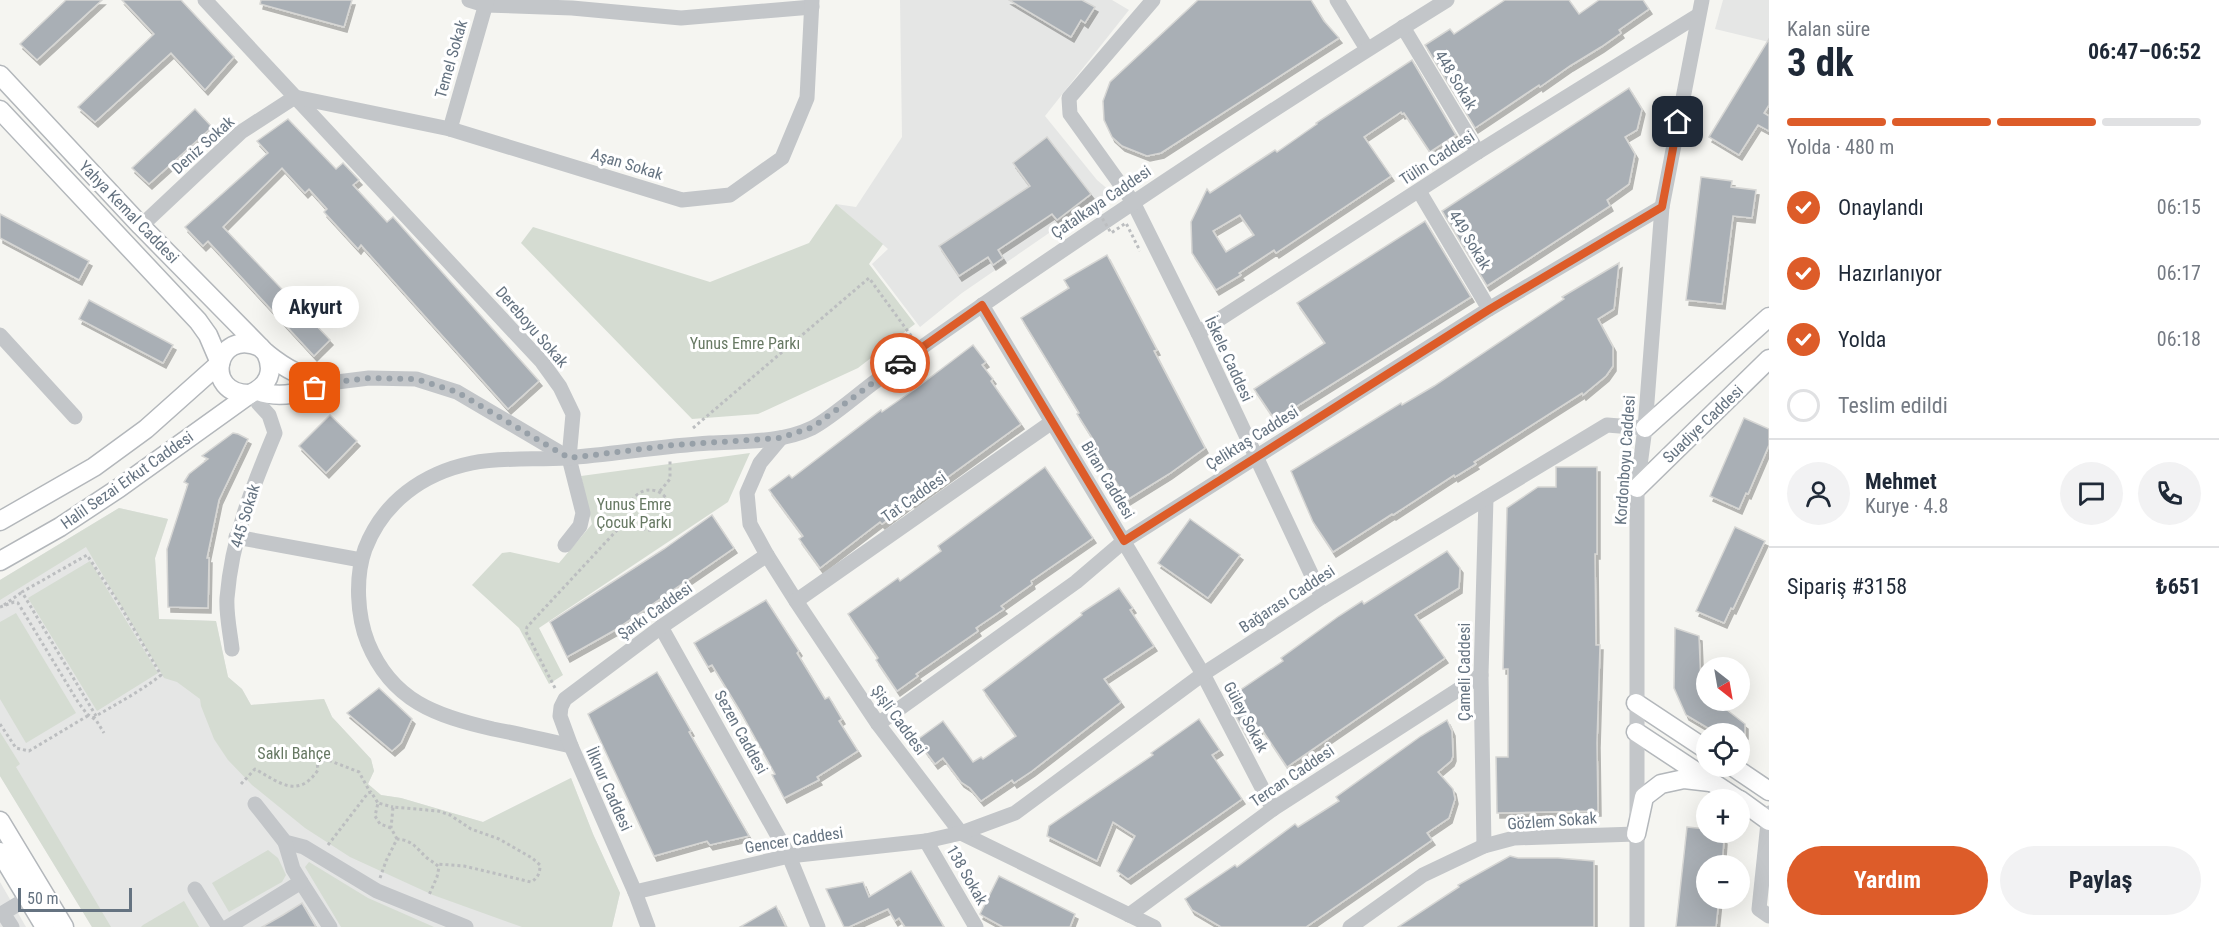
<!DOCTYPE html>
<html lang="tr">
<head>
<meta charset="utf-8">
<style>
  :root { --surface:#fff; --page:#f2f2f3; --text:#1f2937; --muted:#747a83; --line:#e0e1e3; --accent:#dd5c29 }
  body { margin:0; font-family:"Roboto Condensed",sans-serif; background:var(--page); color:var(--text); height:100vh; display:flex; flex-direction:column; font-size:22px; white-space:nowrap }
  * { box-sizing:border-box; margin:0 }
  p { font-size:20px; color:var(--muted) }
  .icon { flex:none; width:33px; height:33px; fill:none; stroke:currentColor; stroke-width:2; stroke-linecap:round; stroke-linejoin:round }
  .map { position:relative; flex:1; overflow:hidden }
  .drawer { display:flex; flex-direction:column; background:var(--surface); width:450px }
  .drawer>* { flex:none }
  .needle { width:39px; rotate:149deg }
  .fabs { position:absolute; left:1696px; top:657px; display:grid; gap:12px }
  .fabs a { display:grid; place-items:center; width:54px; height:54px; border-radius:50%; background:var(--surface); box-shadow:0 6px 24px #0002; font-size:30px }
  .scale { position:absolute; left:18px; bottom:15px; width:114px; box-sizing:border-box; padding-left:6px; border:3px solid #657381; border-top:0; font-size:16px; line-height:21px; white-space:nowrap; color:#657381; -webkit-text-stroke:4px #fff; paint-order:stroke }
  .pin { position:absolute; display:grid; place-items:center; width:51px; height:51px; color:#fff; margin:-26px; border-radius:12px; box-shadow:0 3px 9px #0006 }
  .courier { position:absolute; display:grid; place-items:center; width:60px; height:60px; margin:-30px; border:4px solid #dd5c29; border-radius:50%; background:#fff; color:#222; box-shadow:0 2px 8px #0007 }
  .bubble { position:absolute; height:42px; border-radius:21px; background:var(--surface); box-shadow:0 6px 24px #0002; font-size:20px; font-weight:700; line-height:42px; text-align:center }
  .headline em { font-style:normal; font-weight:700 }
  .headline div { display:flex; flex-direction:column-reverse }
  .headline { display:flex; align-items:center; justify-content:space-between; height:102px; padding:0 18px }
  h1 { font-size:39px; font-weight:700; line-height:45px }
  .bar { display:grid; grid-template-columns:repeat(4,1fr); gap:9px 6px; align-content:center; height:72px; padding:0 18px }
  .bar i { height:8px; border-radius:4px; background:var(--line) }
  .bar .current { background:var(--accent) }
  .bar p { grid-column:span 4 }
  .line { display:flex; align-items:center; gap:15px; padding:0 18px; border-top:2px solid var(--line) }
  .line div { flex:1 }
  .round { display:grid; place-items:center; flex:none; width:63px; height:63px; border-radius:32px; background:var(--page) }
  ol { padding:0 18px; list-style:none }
  li { display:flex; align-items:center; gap:18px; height:66px }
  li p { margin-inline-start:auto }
  li .icon { padding:6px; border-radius:50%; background:var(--accent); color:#fff; stroke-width:4 }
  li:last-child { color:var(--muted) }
  li i { width:33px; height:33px; border:3px solid var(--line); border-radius:50% }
  .primary-button { display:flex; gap:12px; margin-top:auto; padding:12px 18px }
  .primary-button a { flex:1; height:69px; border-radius:36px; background:var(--accent); color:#fff; font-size:24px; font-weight:700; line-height:69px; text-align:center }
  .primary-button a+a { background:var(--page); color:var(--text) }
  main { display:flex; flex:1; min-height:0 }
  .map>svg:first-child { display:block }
  .built { fill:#e5e6e5 }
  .green { fill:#d5dcd2 }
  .building { fill:#a9afb5; stroke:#d6d6d4; stroke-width:1.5; fill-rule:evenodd; filter:url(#shadow) }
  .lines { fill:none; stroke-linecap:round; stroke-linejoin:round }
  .major-casing { stroke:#b3b7bb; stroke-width:21 }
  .path { stroke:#bcbec0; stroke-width:3; stroke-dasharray:3 3; stroke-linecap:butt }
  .minor { stroke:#c3c6c9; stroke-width:15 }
  .major { stroke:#fff; stroke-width:18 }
  .path-bridge { stroke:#bcbec0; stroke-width:3; stroke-dasharray:3 3; stroke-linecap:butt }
  .done { stroke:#97a0a8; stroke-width:6; stroke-dasharray:0 10.8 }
  .route { stroke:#dd5c29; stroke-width:8 }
  .labels { text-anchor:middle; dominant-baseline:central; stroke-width:6; stroke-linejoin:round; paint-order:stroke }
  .street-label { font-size:16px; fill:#657381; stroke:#fff }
  .park-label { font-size:16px; fill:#677963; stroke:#fff }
</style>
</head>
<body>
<main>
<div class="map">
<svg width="1769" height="927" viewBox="0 0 1769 927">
  <defs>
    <filter id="shadow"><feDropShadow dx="3" dy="5" stdDeviation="0" flood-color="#0004"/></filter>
  </defs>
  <rect width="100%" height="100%" fill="#f5f5f1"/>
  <!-- built -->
  <g class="built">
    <path d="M900,0h212l17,10 -84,106 52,64 13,11 -148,102 -42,34 -48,-63 16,-15 -52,-45 20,3 46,-70z"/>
    <path d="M1723,0h46v42l-54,-13z"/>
    <path d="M119,508l49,11 -13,39 4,61 57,2 12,56 14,12 9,16 73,-6 8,18 39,42 3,12 -6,13 13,11 20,3 82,24 88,-44 22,56 27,59 -8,34h-520l-92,-151v-196z"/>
    <path d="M0,882l26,45h-26z"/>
  </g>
  <!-- green -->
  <g class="green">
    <path d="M836,204l47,40 -14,20 46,60 -57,44 -100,46 -66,5 -171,-176 12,-16 177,55 99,-39z"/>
    <path d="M750,453l-22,49 -189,126 24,47 -14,9 -30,-56 -47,-43 30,-32 8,-1 49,11 33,-39 -11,-48z"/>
    <path d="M119,508l49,11 -13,39 4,61 57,2 12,56 14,12 9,16 73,-6 8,18 39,42 3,12 -6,13 13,11 20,3 82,24 88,-44 22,56 27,59 -8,34h-90l-89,-32 -83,-38 -45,-29 -53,-43 -24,-25 -14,-21 -13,-33 -1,-7 -23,-17 -13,-4 -78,-131 -86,53v-20z"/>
    <path d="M90,561l68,112 -61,38 -69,-113z"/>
    <path d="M16,613l60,100 -50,30 -26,-44v-77z"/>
    <path d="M0,732l20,32 -4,3 95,160h-19l-92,-151z"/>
    <path d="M268,850l10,8 8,17 -4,7 -53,30 -17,-29z"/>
    <path d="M309,862l59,36 66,29h-93l-36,-60z"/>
    <path d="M184,901l15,26h-58l2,-2z"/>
  </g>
  <!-- building -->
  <g class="building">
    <path d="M66,0h36l-65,60 -17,-16z"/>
    <path d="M122,0h59l53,57 -29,33 -34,-37 -76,69 -17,-15 76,-73z"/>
    <path d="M261,0h91l-8,27 -84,-23z"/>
    <path d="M1009,0h73l13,7 -10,16 -4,-3 -10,17z"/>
    <path d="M1198,0h113l13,21 15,17 -178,115 -14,3 -25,-10 -10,-9 -8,-17 -1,-19 7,-19z"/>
    <path d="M1505,0h64l10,14 20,-14h44l6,9 -30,21 2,3 -20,14 -31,19 -30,21 -1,-2 -64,43 -50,-83 25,-16 4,5z"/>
    <path d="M1769,39v66l-5,8 5,3v15l-11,-6 -19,30 -30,-18z"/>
    <path d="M1412,60l44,75 -26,17 -26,-39 -2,1 -1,-2 -37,25 27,39 -115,77 -2,-3 -35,23 2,2 -25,15 -24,-37 -1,-31 16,-33 3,4 65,-43 2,2 40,-28 -1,-1zM1240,215l14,20 -28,17 -13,-21z"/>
    <path d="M1629,88l13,21 -5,21 -12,7 10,17 -6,30 -22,16 3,6 -123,80 -45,-75z"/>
    <path d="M195,109l17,18 -63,57 -17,-16z"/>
    <path d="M288,119l48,50 7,-6 16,17 -6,5 34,37 6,-5 146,164 -31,28 -147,-164 -3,4 -34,-37 3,-3 -18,-20 -4,4 -23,-25 -59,59 107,113 -16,16 -106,-115 -5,5 -18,-19 83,-74 -11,-12z"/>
    <path d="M1047,137l44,57 -34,26 -5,-6 -54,36 5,8 -10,7 -5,-8 -29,19 -20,-30 91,-60 -17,-23z"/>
    <path d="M1701,177l31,4 -1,6 25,3 -4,28 -19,-2 -11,88 -36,-4z"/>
    <path d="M0,214l89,47 -10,19 -79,-42z"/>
    <path d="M1425,221l46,76 -196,123 -21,-31 71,-46 -28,-40z"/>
    <path d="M1107,255l50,95 -3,1 51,97 -36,26 -42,26 -35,-57 2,-2 -17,-27 2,-1 -58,-95 48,-30 -5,-8z"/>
    <path d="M1619,263l-5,46 -16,10 15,28v19l-7,10 -23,19 -1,-2 -108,69 2,2 -21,13 -1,-2 -61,40 -1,-1 -59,38 -20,-30 -22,-51 110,-68 1,2 32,-19 130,-87 -2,-2z"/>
    <path d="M89,300l84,45 -10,18 -84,-44z"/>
    <path d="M973,345l13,17 -4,3 11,14 -2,2 30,43 -109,79 -1,-1 -29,22 -2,-2 -60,46 -21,-29 4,-3 -34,-46 20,-15 3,3 89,-68 1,2 33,-23z"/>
    <path d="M330,415l27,26 -31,32 -27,-27z"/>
    <path d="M1744,418l25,11v16l-21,49 -2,-1 -7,16 -29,-13z"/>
    <path d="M233,433l5,1 10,5 -29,61 -12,58h2l-1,50 -40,-1 -1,-58 21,-65 -4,-2 5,-8 19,-15 -6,-3z"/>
    <path d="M1045,467l48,71 -62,43 1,3 -31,22 3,3 -28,19 2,3 -62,43 2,2 -21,15 -21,-31 2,-2 -30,-44 50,-36 2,3 41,-30 -3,-5z"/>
    <path d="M1556,467h41v87h-2l1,91h4l-3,98 1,68 -101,2 -1,-56h12v-88h-5l4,-161 31,-21h18z"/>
    <path d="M712,515l22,33 -119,82 -48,27 -17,-35 114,-73z"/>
    <path d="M1190,519l50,36 -32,43 -50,-35z"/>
    <path d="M1735,527l30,14 -32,68 -2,-1 -7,15 -28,-12z"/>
    <path d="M1447,551l13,17 -1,20 -44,27 30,43 -158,109 -26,-39 -14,10 -20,-39 56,-38 -2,-3 58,-42 23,-15 2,3z"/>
    <path d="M1119,588l14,20 -3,2 24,36 -50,33 17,23 -89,69 -18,12 -2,-3 -31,21 -11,-13 -9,-6 -18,-24 -8,6 -18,-24 26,-19 30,41 8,-5 2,2 33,-23 -33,-46 99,-75 -1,-2z"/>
    <path d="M766,600l33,51 -2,2 28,46 4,-2 13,22 -3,2 19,30 -41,26 2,3 -35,18 -12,-23 3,-1 -35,-63 -28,-46 -4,2 -14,-24z"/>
    <path d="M1675,628l24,8 2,49 6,-3v18h7l31,24v10h-27l-32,-19 -12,-27z"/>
    <path d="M657,672l34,59 -2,1 60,104 -39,9 -3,-4 -53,15 -66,-142z"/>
    <path d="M379,688l33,31 -11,24 -9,8 -45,-38z"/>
    <path d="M1199,719l21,31 -8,5 30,44 -114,80 -11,-8 18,-35 -22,-14 -16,39 -50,-25 2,-10 104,-71 -2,-2z"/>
    <path d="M1447,720l5,11 1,25 -2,5 -13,11 15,17 2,10 -6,19 -22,15 5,7 -126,87h-85l-29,-17 -7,-11 50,-34 2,2 58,-43 3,3 41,-26 -3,-4 85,-61z"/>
    <path d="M1687,827l20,2v3l17,7 -2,27h-15v32h12l-3,29h-40z"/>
    <path d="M1510,856l8,2h40l36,3v66h-196l61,-40 -1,-2z"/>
    <path d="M911,871l33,56h-39l-6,-9 -4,3 -7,-12 -39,18h-5l-18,-38 37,-7 6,15z"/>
    <path d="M999,876l76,38 -5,13h-67l-22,-12 -1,-1z"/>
    <path d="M302,903l14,24h-54l21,-12z"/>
    <path d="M776,906l10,21h-46z"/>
  </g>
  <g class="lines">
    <!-- major casing -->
    <g class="major-casing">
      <g id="major">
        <path d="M0,75l141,151 125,127c9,19 2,33 -16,41l-131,94 -59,39 -60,34"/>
        <path d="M0,110l198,211 10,14 12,28"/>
        <path d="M266,353c21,17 35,24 62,29"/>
        <path d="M258,391c24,9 48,0 71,-8"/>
        <path d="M250,394c-48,1 -35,-67 10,-47"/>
        <path d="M1645,428l124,-111"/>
        <path d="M1637,488l132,-129"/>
        <path d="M0,521l94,-54 52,-38 74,-66"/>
        <path d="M1636,703l71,47"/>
        <path d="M1636,732l103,68"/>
        <path d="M1732,766l37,25"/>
        <path d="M1740,800l29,21"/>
        <path d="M0,821l64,106"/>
        <path d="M1636,834l8,-37 17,-13 23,-5 26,3"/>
        <path d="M0,852l45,75"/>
      </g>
    </g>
    <!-- path -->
    <g class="path">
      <path d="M693,428l176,-150 43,59"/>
      <circle cx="650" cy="510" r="20"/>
      <path d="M660,491l10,-12v-19"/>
      <path d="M4,605l18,-13"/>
      <path d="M0,607l14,-5 4,1 60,99 9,12 9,6 8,13"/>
      <path d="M555,688l-29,-56 1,-5 104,-112"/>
      <path d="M93,718l3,-2c22,-13 45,-25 65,-41l-43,-73 -31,-47 -65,37 74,124"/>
      <path d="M0,724l16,24 13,3 60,-36"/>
      <path d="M241,784l14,-15c25,14 43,30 63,1l-1,-8 11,-2 31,12 11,20"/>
      <path d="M391,828l-11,-4 -5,-8 3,-13 15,4"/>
      <path d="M397,839l-6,-11 2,-21 45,4 12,4 21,14 28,10 33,19 8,7c0,8 -2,13 -9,17l-67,-16 -27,-2"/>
      <path d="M328,845l40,-52 3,-1 7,11"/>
      <path d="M380,878l6,-17 11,-22c16,1 20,10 30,19 4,3 8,5 12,9l-2,10 -8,18"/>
    </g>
    <!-- minor -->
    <g class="minor">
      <path d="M205,0l337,362 18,25 13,27 -4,44 14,55 -3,13 -15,19"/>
      <path d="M469,0l16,5 87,3 109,10 131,-11"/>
      <path d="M1153,0l-84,98 1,16 63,88 65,131 124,264"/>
      <path d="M1337,0l30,49"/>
      <path d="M1403,27l75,125"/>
      <path d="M450,129l37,-129"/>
      <path d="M1419,191l70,118"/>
      <path d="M141,226l100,-94 54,-35 155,32 232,71 48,-5 52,-37 25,-60 5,-98"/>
      <path d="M982,305l221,369 70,135"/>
      <path d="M1198,333l280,-181 219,-136"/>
      <path d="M0,335l75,82"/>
      <path d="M329,383l40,-5 47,1 41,13 112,66"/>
      <path d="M781,438l-21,25 -13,30 3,31 17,31 29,46 82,123 83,109 193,94"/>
      <path d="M236,537l125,23"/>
      <path d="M796,601l256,-179"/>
      <path d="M661,627l128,229 29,71"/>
      <path d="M232,649c-2,-17 -6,-35 -5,-51 5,-61 25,-110 48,-165l-6,-18 -11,-12 -5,-11"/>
      <path d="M878,724l198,-142 48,-41 365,-232 173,-102"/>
      <path d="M571,746c-26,-6 -52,-12 -78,-17 -57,-13 -101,-28 -125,-86 -11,-27 -13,-66 -3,-94 18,-47 58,-76 107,-86 30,-6 64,-3 95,-5 48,-4 95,-12 143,-15 33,-2 71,0 102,-15 18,-9 46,-34 64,-47 40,-31 82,-59 124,-88 147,-101 295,-199 447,-293"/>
      <path d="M255,804l30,38 19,5 73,44 89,36"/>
      <path d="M1769,813l-10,96 10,7"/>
      <path d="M926,841l50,86"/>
      <path d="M1484,846l-3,-171 5,-177"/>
      <path d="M301,882l29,45"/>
      <path d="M195,889l24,38"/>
      <path d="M635,892l154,-36 137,-15 35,-8 54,-20 188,-139 119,-77 285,-172 38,3"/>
      <path d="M1129,915l144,-106 208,-134"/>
      <path d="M12,927l-9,-14 25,-15"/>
      <path d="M228,927l73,-45 -8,-13 -8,-27"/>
      <path d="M648,927l-13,-35 -64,-146 -11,-30 1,-9 4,-8 96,-72 106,-72"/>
      <path d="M1350,927l73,-52 61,-29 30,-8 122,-4"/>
      <path d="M1637,927v-439l8,-60 17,-221 40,-207"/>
    </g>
    <!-- major -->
    <use href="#major" class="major"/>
    <!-- path-bridge -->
    <path class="path-bridge" d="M1111,196l-14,13 14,24 15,-10 14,28"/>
  </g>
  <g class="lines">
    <!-- done -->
    <path class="done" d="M315,388l14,-5 40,-5 47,1 41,13 112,66 105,-13 106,-7 33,-11 87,-64"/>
    <!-- route -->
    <path class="route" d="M900,363l82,-58 142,236 366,-232 172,-102 16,-85"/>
  </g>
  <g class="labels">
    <!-- street labels -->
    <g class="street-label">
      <text transform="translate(451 59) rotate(-74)">Temel Sokak</text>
      <text transform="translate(1456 80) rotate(59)">448 Sokak</text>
      <text transform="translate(203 145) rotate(-42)">Deniz Sokak</text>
      <text transform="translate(1437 158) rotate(-33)">Tülin Caddesi</text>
      <text transform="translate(627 164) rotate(17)">Aşan Sokak</text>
      <text transform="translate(1101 202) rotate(-34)">Çatalkaya Caddesi</text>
      <text transform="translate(129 212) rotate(46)">Yahya Kemal Caddesi</text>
      <text transform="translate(1470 240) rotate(59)">449 Sokak</text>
      <text transform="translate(532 327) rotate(49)">Dereboyu Sokak</text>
      <text transform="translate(1229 359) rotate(65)">İskele Caddesi</text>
      <text transform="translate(1703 424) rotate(-44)">Suadiye Caddesi</text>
      <text transform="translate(1252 438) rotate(-32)">Çeliktaş Caddesi</text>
      <text transform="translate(1625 460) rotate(-86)">Kordonboyu Caddesi</text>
      <text transform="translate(127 480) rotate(-35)">Halil Sezai Erkut Caddesi</text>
      <text transform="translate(1108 480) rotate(59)">Biran Caddesi</text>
      <text transform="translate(914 497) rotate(-35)">Tat Caddesi</text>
      <text transform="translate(245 516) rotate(-73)">445 Sokak</text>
      <text transform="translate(1287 599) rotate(-33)">Bağarası Caddesi</text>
      <text transform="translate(655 611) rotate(-35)">Şarkı Caddesi</text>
      <text transform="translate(1464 672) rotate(-90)">Çameli Caddesi</text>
      <text transform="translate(1246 717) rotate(62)">Güley Sokak</text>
      <text transform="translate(899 720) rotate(54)">Şişli Caddesi</text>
      <text transform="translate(741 732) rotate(61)">Sezen Caddesi</text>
      <text transform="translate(1292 776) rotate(-34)">Tercan Caddesi</text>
      <text transform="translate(609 789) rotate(66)">İlknur Caddesi</text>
      <text transform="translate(1552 821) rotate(-4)">Gözlem Sokak</text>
      <text transform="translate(794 840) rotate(-9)">Gencer Caddesi</text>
      <text transform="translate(967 875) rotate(60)">138 Sokak</text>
    </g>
    <!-- park labels -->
    <g class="park-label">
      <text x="745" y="343">Yunus Emre Parkı</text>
      <text x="634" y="504">Yunus Emre<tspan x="634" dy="18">Çocuk Parkı</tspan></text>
      <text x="294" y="753">Saklı Bahçe</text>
    </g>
  </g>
</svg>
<div class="fabs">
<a><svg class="needle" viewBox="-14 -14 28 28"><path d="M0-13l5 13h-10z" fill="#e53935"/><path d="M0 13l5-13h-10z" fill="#747a83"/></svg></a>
<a><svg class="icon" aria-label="locate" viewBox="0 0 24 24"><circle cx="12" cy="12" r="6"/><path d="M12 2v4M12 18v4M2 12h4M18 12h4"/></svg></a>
<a>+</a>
<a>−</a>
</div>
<div class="scale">50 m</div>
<div class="pin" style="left:315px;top:388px;background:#ea580c"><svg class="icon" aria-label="bag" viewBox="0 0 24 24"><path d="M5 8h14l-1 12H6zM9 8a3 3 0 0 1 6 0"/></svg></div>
<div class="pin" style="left:1678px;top:122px;background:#1f2937"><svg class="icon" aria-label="home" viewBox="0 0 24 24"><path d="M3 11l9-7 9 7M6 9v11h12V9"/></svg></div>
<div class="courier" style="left:900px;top:363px"><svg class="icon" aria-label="car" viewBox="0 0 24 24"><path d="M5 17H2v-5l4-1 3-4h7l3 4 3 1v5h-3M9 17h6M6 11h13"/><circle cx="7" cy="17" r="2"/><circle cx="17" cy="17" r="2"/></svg></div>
<div class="bubble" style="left:272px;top:286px;width:87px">Akyurt</div>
</div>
<section class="drawer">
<div class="headline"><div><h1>3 dk</h1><p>Kalan süre</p></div><em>06:47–06:52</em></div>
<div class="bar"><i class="current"></i><i class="current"></i><i class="current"></i><i></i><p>Yolda · 480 m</p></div>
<ol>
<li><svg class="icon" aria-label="check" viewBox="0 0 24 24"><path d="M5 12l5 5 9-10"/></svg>Onaylandı<p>06:15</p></li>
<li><svg class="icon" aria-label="check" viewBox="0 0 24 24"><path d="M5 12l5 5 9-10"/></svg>Hazırlanıyor<p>06:17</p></li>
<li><svg class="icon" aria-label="check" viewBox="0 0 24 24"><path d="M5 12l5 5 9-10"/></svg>Yolda<p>06:18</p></li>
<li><i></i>Teslim edildi</li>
</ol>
<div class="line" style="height:108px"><a class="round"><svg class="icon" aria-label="person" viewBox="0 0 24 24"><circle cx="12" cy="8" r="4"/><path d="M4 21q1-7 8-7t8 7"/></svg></a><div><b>Mehmet</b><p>Kurye · 4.8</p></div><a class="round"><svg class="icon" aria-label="chat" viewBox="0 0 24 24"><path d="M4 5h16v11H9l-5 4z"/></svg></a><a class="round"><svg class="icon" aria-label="phone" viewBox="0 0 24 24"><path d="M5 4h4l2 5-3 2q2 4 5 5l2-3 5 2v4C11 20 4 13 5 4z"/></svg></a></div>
<div class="line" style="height:78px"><div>Sipariş #3158</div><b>₺651</b></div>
<div class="primary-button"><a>Yardım</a><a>Paylaş</a></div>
</section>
</main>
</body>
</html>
